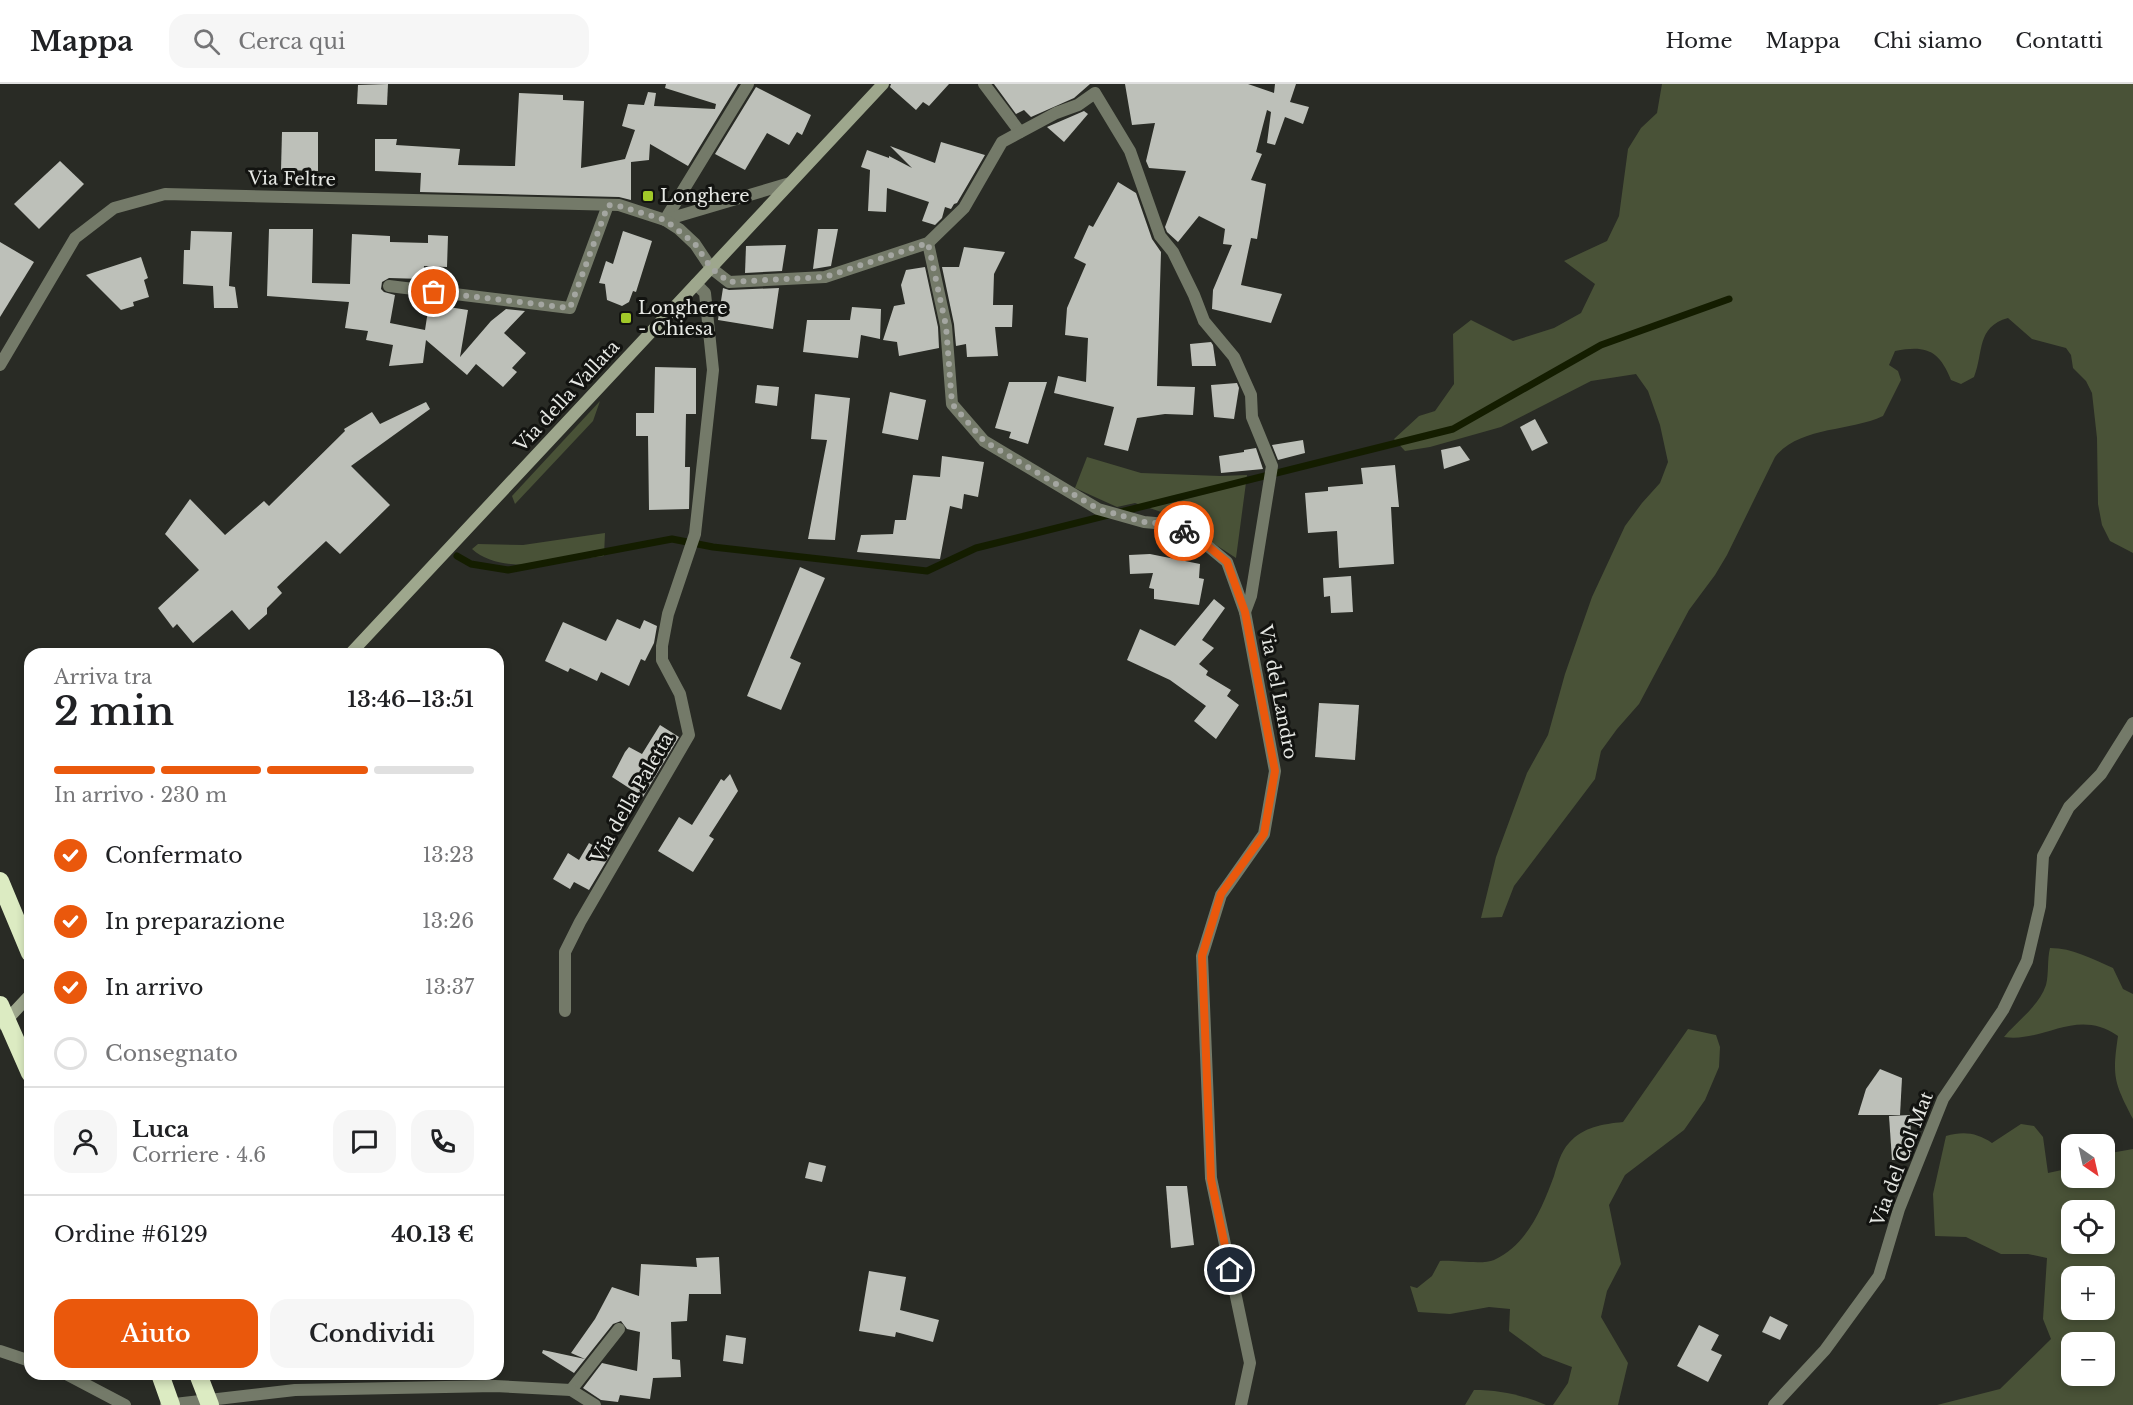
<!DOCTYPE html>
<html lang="it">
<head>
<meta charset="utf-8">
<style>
  :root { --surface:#fff; --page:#f6f6f6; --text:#202124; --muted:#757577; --line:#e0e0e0; --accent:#ea580c }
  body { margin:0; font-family:"Libre Baskerville",serif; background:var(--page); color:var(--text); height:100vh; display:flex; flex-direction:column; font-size:22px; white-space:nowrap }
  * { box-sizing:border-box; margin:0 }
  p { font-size:20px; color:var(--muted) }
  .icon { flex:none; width:33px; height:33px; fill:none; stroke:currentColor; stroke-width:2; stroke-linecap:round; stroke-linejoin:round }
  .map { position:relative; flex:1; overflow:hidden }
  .sheet { position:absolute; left:24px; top:564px; width:480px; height:732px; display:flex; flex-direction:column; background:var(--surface); border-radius:18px; box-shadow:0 3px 9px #0003 }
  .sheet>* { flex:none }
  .needle { width:39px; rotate:146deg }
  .tools { position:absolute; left:2061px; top:1050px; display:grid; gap:12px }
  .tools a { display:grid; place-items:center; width:54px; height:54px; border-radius:12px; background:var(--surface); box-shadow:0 3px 9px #0003; font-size:30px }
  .pin { position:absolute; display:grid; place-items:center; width:51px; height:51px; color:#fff; margin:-26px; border:3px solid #fff; border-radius:50%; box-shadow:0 2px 6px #0007 }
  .courier { position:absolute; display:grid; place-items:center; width:60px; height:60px; margin:-30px; border:4px solid #ea580c; border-radius:50%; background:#fff; color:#222; box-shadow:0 2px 8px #0007 }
  .head em { font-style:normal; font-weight:600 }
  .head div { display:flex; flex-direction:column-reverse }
  .head { display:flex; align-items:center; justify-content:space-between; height:102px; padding:0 30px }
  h1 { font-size:39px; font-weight:600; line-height:45px }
  .bar { display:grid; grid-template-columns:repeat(4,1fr); gap:9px 6px; align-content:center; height:72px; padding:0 30px }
  .bar i { height:8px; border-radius:4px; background:var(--line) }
  .bar .selected { background:var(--accent) }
  .bar p { grid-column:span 4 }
  .line { display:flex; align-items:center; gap:15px; padding:0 30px; border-top:2px solid var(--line) }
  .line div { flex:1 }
  .round { display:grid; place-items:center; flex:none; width:63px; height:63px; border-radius:18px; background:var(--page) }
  ol { padding:0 30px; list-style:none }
  li { display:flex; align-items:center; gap:18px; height:66px }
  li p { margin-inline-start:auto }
  li .icon { padding:6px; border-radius:50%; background:var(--accent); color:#fff; stroke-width:4 }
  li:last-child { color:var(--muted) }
  li i { width:33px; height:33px; border:3px solid var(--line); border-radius:50% }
  .button { display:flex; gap:12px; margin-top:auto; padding:12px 30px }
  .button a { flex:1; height:69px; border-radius:18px; background:var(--accent); color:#fff; font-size:24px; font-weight:600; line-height:69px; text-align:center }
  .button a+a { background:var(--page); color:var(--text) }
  header { display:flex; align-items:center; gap:36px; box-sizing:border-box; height:84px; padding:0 30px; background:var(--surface); border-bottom:2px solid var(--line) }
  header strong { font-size:28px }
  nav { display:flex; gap:33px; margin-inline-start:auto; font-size:21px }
  .search { width:420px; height:54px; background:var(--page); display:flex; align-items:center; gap:15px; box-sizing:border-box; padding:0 21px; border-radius:18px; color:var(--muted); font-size:22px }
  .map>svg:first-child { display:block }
  .green { fill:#495237; fill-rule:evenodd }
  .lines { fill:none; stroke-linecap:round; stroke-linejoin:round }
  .stream { stroke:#141d00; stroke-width:7 }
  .building { fill:#bdc0b9 }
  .street { stroke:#747a69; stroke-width:12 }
  .secondary { stroke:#9ea78d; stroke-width:12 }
  .highway { stroke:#dcebc2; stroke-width:18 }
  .highway-bridge { stroke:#dcebc2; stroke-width:18 }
  .done { stroke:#a4a6a1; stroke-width:6; stroke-dasharray:0 10.8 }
  .route { stroke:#ea580c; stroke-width:8 }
  .poi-dot { fill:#a1c929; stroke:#121310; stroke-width:2 }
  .labels { text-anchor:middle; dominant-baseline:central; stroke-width:6; stroke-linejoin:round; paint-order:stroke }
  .street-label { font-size:18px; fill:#e6e8e4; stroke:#121310 }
  .poi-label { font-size:18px; fill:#e6e8e4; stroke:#121310; text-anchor:start }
</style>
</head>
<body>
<header>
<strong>Mappa</strong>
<div class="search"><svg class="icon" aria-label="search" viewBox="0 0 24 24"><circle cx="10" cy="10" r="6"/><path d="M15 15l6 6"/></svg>Cerca qui</div>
<nav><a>Home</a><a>Mappa</a><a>Chi siamo</a><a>Contatti</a></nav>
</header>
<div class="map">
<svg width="2133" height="1321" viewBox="0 0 2133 1321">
  <rect width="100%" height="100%" fill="#292b25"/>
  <!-- green -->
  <g class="green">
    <path d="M1662,0h471v469l-23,-12 -8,-16 -4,-21 -1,-66 -5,-45 -6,-12 -13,-13 -2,-13 -5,-7 -34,-9 -24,-21c-32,9 -24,34 -34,59l-13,7 -10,-4c-12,-30 -25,-35 -56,-29l-6,14 9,6 3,9 -18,36c-34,16 -83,10 -108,41l-48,98 -12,20 -26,35 -50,94 -22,25 -16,22 -6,28 -81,107 -12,31 -21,1 15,-61 31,-84 21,-38 17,-61 27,-77 33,-71 17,-23 18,-20 8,-21 -8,-37 -12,-34 -12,-17 -45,7 -90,46 -71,20 -25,4 -11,-12 25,-23 16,-5 19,-27 -1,-50 18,-14 42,21 41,-13 27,-15 14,-29 -31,-23 43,-20 12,-25 9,-67 13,-21 16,-15z"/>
    <path d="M600,317l-7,20 -78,83 -3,-8z"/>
    <path d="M1087,373l54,16 79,3 27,-1 -11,83 -66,-43 -35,-12 -18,4 -42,-19z"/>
    <path d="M605,449l-1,23c-38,4 -101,21 -132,-7l6,-5 45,1z"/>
    <path d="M2050,864c23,0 42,11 63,20l10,21 10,5v125c-19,-37 -21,-42 -15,-83 -42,-29 -73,7 -114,1 14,-17 35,-31 42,-52 3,-11 1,-25 4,-37z"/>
    <path d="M1688,945l28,6 4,12 -1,20 -14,33 -21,30 -59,45 -16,30 12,59 -14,27 -6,26 27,46 -10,42h-65l15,-22 4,-16 -29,-11 -34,-25 1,-22 -21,-2 -39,7 -32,-2 -8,-26 7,2 15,-12 8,-15c15,-1 43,4 54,-1 34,-16 48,-52 60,-84 3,-10 7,-25 15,-33 14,-16 34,-19 54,-21z"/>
    <path d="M2021,1040l13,2 9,11 5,36 23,-5 1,10h32l1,-24 28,-5v256h-196l63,-16 51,-50 -8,-20 4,-61 -19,-4h-27l-35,-17 -31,-1 -2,-42 13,-58c18,-5 31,-3 46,7zM2072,1126h32v34h-32zM2104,1192v34h-32v-34zM2104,1258v34h-32v-34z"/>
    <path d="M1474,1306c26,0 48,5 72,15h-81z"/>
  </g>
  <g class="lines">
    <!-- stream -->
    <path class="stream" d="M457,472l14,8 37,6 164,-31 41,8 214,24 49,-23 477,-119 148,-84 128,-46"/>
  </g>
  <!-- building -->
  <g class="building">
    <path d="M388,0l-1,21 -30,-1 1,-19z"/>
    <path d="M666,0h72l-50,82 -38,-22 -1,16 -18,2v38l-12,-3 -199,-5 1,-19 -46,-2v-32h22l-1,6 64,4 -2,16 57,1 4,-73 44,2v5l21,1 -3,67 44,-9 10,-29 -13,-4 6,-22 16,1 4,-13 8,1 -2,13 61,3 1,-5 -51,-16z"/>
    <path d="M891,0h58l-20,22 -6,-4 -7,8 -26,-23z"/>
    <path d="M994,0h96l-16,14 -43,19 -7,-7 -8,4z"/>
    <path d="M1125,0h123l26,9 1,-9h21l-6,18 19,5 -6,17 -18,-7 -10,28 -8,-2 4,-31 -4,-2 -11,42 6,2 -11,26 15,4 -9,55 -6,-1 -10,47 41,9 -11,29 -59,-14 1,-19 19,-45 -9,-1 2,-15 -26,-13 -21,26 -11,-10 -2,-5 21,-56 -37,-3 -3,-7 9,-38 -23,2z"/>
    <path d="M756,3l55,28 -9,20 -5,-3 -8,13 -22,-12 -22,37 -30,-16z"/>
    <path d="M1084,27l4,3 -24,28 -17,-15z"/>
    <path d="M282,48h36v39l-37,-1z"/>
    <path d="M941,58l44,13 -28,48 -3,1 -3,5 -6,-2 -3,11 -7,7 -13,-4 7,-19 -42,-14 -1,24 -18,-1 2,-41 -9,-3 6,-17 22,8v-2l23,12 -22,-22 45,17z"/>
    <path d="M60,77l24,23 -45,45 -25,-25z"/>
    <path d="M1118,98l18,11 16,46 9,13 -4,134 38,1 -2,28 -28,-1 -28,4 -9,33 -24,-6 10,-38 -60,-14 4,-17 28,6 2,-44 -23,-3 2,-27 19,-44 -12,-6 15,-33 4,2z"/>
    <path d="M269,145h44l-1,54 38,1 2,-50 38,2v6l38,1v-8l20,1 -1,31 -23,-1 -1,13 -34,-1 -7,4 -1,7 3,3 11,3 -5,28 35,7 4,-26 39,6 -8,47 31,-36 15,-12 19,2 -21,22 22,20 -14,15 5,4 -14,15 -27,-23 -9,11 -41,-35 -3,23 -34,3 4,-21 -27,-5 2,-9 -23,-3 4,-26 -82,-6z"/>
    <path d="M818,145h20l-7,37 -18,3z"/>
    <path d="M191,147l41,1 -3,54 6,1 3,21h-24l-1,-22 -30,-2 1,-34h6z"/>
    <path d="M623,147l29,10 -16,51 -3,-1 -4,11 -7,4 -15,-6 -2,-16 -6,-1 7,-22 7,3z"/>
    <path d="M0,158l34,20 -34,55z"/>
    <path d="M786,161l-4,26 -37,2 1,-27z"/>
    <path d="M964,163l41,5 -11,22 -1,31h20l-1,22h-17l3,29 -31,1 -1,-13 -10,2 -2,-22 -12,-57h17z"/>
    <path d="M141,173l7,21 -4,2 5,17 -16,5 1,4 -13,4 -35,-35z"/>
    <path d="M925,183l13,60 1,21 -40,8 -2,-14 -14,-2 11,-34 11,-2 -4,-19 5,-15z"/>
    <path d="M723,204l6,2 50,-2 -6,41 -55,-9z"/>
    <path d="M852,223l29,2 -1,30 -19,-4 -3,23 -55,-6 4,-32h43z"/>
    <path d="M1211,258l2,3 3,21h-24l-2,-22z"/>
    <path d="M655,283l41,1v46h-10l-1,53h5l-1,42 -40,1 -1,-74h-12v-23h18z"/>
    <path d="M1009,298h38l-19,62 -19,-6 2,-6 -16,-4z"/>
    <path d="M1237,299l2,5 -5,31 -20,-2 -3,-32z"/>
    <path d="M757,301l22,2 -2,19 -22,-3z"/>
    <path d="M890,308l36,8 -8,40 -36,-7z"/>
    <path d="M815,310l35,4 -15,142 -27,-1 19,-99 -16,-1z"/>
    <path d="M426,318l4,7 -79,57 39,39 -50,49 -14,-13 -49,46 5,6 -15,15v6l-18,16 -17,-20 -39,33 -16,-19 -4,4 -15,-20 41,-38 -34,-36 25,-35 35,36 39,-34 5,5 76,-75 -1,-2 28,-17 8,12z"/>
    <path d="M1535,335l13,24 -16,8 -12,-24z"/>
    <path d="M1303,356l2,13 -27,7 -6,-15z"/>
    <path d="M1460,362l10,14 -26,9 -3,-19z"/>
    <path d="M1256,364l7,21 -42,4 -2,-17 25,-4v-2z"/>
    <path d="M942,372l42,6 -6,35 -14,-3 -2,15 -12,-3 -10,53 -83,-7 4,-17 32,-1 2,-14h11l7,-45 27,2z"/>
    <path d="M1395,381l4,42h-8l3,57 -55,4 -2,-37 -29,2 -3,-40 23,-2v-4l35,-3 -2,-16z"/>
    <path d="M1150,470l50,10 -1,14 5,1 -5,26 -45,-6v-10l-5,-1 4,-15 -23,1 -1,-19z"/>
    <path d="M800,483l25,11 -35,80 11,5 -20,47 -34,-14z"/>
    <path d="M1351,492l2,36 -22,1 -1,-17 -6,1 -1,-19z"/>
    <path d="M1214,515l11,9 -23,32 12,8 -15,16 9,7 -2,4 25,15 -4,6 12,9 -23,34 -22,-18 12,-15 -36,-26 -43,-20 13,-31 35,17z"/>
    <path d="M617,535l23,10 4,-9 13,6 -3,17 -9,18 -4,-2 -12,27 -28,-14 -4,9 -27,-13 -2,4 -23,-11 18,-39 43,19z"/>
    <path d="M1319,619l40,2 -4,55 -40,-3z"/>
    <path d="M660,641l19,12 -36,60 -31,-20 13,-25 4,-5 13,7z"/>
    <path d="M730,690l8,17 -29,45 5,3 -21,33 -35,-21 21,-34 13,8 29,-46 3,2z"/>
    <path d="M589,759l21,12 -21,35 -15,-8 -4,7 -17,-10 15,-26 11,7z"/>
    <path d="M1880,985l22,9 -2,37h-42l8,-26z"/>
    <path d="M1910,1031l2,38 -2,6 -18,1 -3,-44z"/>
    <path d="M809,1078l17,4 -4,16 -17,-4z"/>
    <path d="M1166,1102h21l7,59 -23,3z"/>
    <path d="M719,1173l2,37h-32l-2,27 -16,1 1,37 8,1 1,17 -28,1 -3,21 -30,-4 -2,7 -17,-2 -18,-12 19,-25 35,8 3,-39 -13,-3 -6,-8 -8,3 -39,49 -32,-20 1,-3 42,9 -14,-6 24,-34 17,-32 27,9 2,-32 56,3 -1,-9z"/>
    <path d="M869,1187l37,6 -6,33 39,10 -6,22 -37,-10 -1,5 -36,-6z"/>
    <path d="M1770,1232l18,9 -8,15 -18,-8z"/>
    <path d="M1699,1241l20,10 -8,15 11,5 -14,27 -31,-16z"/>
    <path d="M726,1251l20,3 -3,26 -20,-3z"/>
  </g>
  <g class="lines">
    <!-- street -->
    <g class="street">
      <path d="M984,0l36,48"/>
      <path d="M665,136l83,-136"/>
      <path d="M665,136l125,-37"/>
      <path d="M928,159l18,83 6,78 32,37 114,68 46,13 22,2 31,13 30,25 18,50 30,159 -11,63 -43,61 -19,61 9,222 39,185 -9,42"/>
      <path d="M389,202l181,22 38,-103"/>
      <path d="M0,281l75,-127 39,-30 51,-14 454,11 46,15 14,9 16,15 16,24 18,14 96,-5 103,-34 36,-35 38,-66 54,-29 22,-8 17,-12 35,58 30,85 13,16 21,43 10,26 30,36 17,38 1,22 20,49 -21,130 -6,16"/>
      <path d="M565,927v-59l15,-30 109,-187 -9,-41 -18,-34v-14l6,-32 27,-80 18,-164 -8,-77 -9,-9"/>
      <path d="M0,1267l30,10"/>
      <path d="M66,1290l59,31"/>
      <path d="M571,1306l48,-61"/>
      <path d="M166,1321l129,-15 200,-4 76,4 24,15"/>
      <path d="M1774,1321l51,-55 54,-74 20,-67 44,-110 60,-89 24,-49 13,-55 3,-50 26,-49 32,-33 32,-51"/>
    </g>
    <!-- secondary -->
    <g class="secondary">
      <path d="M350,570l533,-570"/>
      <path d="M3,940l27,-29"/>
    </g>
    <!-- highway -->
    <path class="highway" d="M0,797l30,72"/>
    <!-- highway-bridge -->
    <g class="highway-bridge">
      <path d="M0,921l30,68"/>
      <path d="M160,1290l11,31"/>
      <path d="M198,1290l12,31"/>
    </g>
  </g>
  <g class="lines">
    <!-- done -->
    <path class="done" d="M434,208l136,16 38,-103 11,1 46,14 30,24 16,24 18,14 96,-5 103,-34 18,83 6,78 32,37 114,68 46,13 22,2 18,7"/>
    <!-- route -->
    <path class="route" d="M1184,447l13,6 30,25 18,50 30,159 -11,63 -43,60 -19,62 9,223 19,91"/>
  </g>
  <!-- markers -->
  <g class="poi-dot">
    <rect x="642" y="106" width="12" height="12" rx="3"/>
    <rect x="620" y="228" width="12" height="12" rx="3"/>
  </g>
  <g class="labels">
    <!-- street labels -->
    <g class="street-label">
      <text transform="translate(292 95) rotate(1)">Via Feltre</text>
      <text transform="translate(567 312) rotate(-47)">Via della Vallata</text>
      <text transform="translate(1278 608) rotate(79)">Via del Landro</text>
      <text transform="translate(632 714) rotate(-60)">Via della Paletta</text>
      <text transform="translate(1902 1075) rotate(-69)">Via del Col Mat</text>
    </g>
    <!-- poi labels -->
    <g class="poi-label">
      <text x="660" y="112">Longhere</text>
      <text x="638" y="224">Longhere<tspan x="638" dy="21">- Chiesa</tspan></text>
    </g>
  </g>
</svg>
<div class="tools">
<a><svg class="needle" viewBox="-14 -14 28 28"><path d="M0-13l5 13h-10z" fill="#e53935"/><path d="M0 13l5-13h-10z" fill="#757577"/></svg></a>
<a><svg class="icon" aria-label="locate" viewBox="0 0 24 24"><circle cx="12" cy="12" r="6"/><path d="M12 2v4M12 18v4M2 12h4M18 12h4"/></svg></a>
<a>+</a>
<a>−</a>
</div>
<div class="pin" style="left:434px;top:208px;background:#ea580c"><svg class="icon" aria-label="bag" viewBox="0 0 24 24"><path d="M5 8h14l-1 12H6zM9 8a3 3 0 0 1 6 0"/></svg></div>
<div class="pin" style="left:1230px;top:1186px;background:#1f2937"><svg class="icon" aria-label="home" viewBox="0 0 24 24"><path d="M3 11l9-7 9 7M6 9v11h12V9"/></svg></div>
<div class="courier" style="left:1184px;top:447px"><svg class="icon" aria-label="bike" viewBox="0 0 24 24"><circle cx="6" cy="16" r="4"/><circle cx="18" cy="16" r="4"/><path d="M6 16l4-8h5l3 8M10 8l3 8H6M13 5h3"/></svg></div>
<section class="sheet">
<div class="head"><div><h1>2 min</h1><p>Arriva tra</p></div><em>13:46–13:51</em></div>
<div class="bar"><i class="selected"></i><i class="selected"></i><i class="selected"></i><i></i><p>In arrivo · 230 m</p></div>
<ol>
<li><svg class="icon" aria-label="check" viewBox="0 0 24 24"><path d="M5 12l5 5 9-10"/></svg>Confermato<p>13:23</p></li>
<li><svg class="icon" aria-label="check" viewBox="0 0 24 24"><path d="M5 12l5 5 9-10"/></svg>In preparazione<p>13:26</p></li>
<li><svg class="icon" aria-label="check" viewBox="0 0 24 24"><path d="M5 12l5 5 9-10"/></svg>In arrivo<p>13:37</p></li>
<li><i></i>Consegnato</li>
</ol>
<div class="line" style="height:108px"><a class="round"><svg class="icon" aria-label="person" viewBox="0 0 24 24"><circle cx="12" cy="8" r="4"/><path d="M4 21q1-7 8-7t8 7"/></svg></a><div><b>Luca</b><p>Corriere · 4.6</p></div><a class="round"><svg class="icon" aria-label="chat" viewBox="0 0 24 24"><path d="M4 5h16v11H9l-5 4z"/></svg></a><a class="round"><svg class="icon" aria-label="phone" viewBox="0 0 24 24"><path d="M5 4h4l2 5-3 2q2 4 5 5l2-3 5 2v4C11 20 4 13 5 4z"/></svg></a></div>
<div class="line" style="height:78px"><div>Ordine #6129</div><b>40.13 €</b></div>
<div class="button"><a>Aiuto</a><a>Condividi</a></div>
</section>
</div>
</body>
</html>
